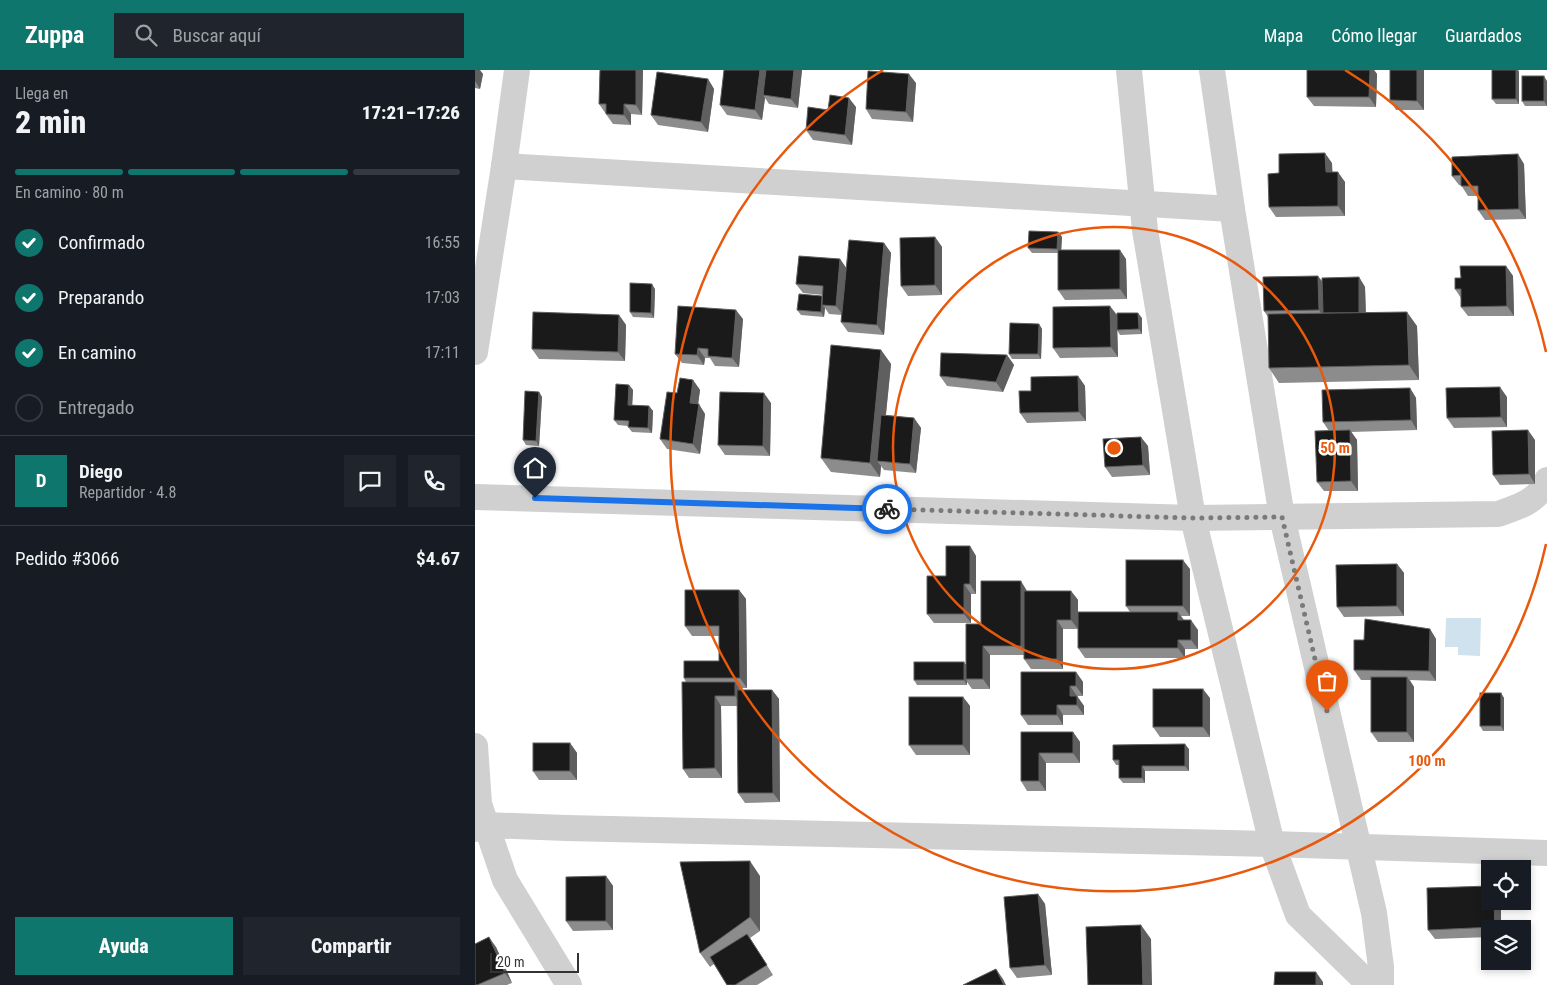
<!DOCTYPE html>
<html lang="es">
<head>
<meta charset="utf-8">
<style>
  :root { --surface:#171b24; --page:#20242c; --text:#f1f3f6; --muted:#9ea1a6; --line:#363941; --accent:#0f766e }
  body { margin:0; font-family:"Roboto Condensed",sans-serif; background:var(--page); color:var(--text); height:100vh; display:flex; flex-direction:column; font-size:19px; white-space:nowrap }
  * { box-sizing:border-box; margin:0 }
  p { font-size:16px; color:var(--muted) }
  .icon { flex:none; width:28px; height:28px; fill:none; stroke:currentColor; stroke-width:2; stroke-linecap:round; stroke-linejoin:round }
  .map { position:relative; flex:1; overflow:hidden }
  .panel { display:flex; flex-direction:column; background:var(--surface); width:475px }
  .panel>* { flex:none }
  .tools { position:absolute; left:1006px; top:790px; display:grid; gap:10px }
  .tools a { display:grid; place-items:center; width:50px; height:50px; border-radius:0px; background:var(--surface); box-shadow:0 2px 8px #0003; font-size:25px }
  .scale { position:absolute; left:15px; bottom:12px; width:89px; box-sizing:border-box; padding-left:5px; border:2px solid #333; border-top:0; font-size:14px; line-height:18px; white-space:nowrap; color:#333; -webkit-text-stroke:4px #fff; paint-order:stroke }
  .pin { position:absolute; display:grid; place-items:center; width:42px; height:42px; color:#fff; margin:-51px -21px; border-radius:50% 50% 50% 0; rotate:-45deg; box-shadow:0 0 5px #0007 }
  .pin .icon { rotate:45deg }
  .courier { position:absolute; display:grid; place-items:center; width:50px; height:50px; margin:-25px; border:4px solid #1a73e8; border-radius:50%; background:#fff; color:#222; box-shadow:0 1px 6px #0007 }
  .overview em { font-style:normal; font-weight:800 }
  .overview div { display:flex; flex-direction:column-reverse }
  .overview { display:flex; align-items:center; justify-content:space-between; height:85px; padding:0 15px }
  h1 { font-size:32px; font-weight:800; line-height:38px }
  .bar { display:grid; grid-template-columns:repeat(4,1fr); gap:8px 5px; align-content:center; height:60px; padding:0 15px }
  .bar i { height:6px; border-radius:4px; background:var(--line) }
  .bar .selected { background:var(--accent) }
  .bar p { grid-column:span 4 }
  .line { display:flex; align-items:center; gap:12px; padding:0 15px; border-top:1px solid var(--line) }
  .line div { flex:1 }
  .round { display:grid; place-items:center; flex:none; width:52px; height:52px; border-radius:0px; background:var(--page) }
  ol { padding:0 15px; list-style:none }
  li { display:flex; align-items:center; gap:15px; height:55px }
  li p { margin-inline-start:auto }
  li .icon { padding:5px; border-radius:50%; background:var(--accent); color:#fff; stroke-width:4 }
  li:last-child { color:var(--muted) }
  li i { width:28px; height:28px; border:2px solid var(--line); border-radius:50% }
  .button { display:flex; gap:10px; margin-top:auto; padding:10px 15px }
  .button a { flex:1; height:58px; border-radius:0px; background:var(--accent); color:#fff; font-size:20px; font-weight:800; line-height:58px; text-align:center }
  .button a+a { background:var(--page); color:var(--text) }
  header { display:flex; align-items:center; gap:30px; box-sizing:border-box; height:70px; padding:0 25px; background:var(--accent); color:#fff }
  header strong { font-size:24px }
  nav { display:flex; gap:28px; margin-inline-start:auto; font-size:18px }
  .search { width:350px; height:45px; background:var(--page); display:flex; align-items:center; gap:12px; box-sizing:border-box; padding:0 18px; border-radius:0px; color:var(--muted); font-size:19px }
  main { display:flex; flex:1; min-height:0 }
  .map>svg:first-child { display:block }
  .water { fill:#cfe2ee }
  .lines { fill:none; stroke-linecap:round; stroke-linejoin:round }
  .minor { stroke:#d0d0d0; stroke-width:26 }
  .wall { fill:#8c8c8c }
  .shaded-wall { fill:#5f5f5f }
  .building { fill:#1a1a1a; stroke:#5f5f5f }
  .done { stroke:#7a7a7a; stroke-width:5; stroke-dasharray:0 9 }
  .route { stroke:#1a73e8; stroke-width:6 }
  .ring { fill:none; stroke:#e8590c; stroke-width:2.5 }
  .centre { fill:#e8590c; stroke:#fff; stroke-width:2.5 }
  .ring-label { font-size:15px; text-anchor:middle; font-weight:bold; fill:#e8590c; stroke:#fff; stroke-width:5; stroke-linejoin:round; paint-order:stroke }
</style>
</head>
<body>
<header>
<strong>Zuppa</strong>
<div class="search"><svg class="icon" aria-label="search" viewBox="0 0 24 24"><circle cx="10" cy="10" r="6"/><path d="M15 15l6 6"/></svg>Buscar aquí</div>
<nav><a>Mapa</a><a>Cómo llegar</a><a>Guardados</a></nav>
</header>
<main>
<section class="panel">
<div class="overview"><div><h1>2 min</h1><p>Llega en</p></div><em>17:21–17:26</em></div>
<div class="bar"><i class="selected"></i><i class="selected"></i><i class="selected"></i><i></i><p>En camino · 80 m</p></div>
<ol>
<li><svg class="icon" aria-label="check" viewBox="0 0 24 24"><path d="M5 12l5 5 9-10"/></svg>Confirmado<p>16:55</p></li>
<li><svg class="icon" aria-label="check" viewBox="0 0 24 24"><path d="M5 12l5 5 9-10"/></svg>Preparando<p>17:03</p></li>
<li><svg class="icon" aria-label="check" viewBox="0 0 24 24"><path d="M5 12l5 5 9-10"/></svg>En camino<p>17:11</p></li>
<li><i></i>Entregado</li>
</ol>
<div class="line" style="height:90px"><b class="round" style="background:var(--accent);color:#fff">D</b><div><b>Diego</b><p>Repartidor · 4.8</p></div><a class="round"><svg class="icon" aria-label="chat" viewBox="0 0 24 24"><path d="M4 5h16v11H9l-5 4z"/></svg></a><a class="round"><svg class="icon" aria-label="phone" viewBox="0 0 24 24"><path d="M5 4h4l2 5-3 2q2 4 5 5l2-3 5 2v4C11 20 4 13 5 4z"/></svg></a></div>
<div class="line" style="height:65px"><div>Pedido #3066</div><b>$4.67</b></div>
<div class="button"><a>Ayuda</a><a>Compartir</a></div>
</section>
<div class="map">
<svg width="1072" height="915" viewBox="0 0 1072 915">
  <rect width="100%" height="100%" fill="#fff"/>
  <!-- water -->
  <path class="water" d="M971,548h35l-1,38 -22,-1v-8h-13z"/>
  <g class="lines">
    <!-- minor -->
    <g class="minor">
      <path d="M654,0l16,160 48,288 79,326 26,71 72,70"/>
      <path d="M737,0l20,139 50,308 92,396 7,54v18"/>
      <path d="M29,96l728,43"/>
      <path d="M0,282l29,-186 13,-96"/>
      <path d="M0,427l718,21 305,-4c21,-7 40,-13 49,-34"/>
      <path d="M0,676l4,58 26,76 64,105"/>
      <path d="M0,759l11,-4 80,3 706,16 275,9"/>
    </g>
  </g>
  <!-- wall -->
  <g class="wall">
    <path d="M0,0l8,4 -3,15 -5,-1z"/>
    <path d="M125,0h43l-1,45 -11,-1v11l-18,-1 -14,-20z"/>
    <path d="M249,0h78l-4,38 -29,-4 -4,-6 -3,22 -35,-5 -7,-10z"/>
    <path d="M832,0h67l3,4 -1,33 -62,-1 -7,-9z"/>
    <path d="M949,0v40h-28l-6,-10z"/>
    <path d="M1017,0h26l1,2v32h-23l-4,-5z"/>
    <path d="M233,9l6,10 -6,43 -50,-7 -7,-10z"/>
    <path d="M1072,11v25h-22l-3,-5z"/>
    <path d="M441,13l-3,39 -41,-3 -6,-10z"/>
    <path d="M381,37l-4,38 -39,-5 -7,-10 22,-20z"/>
    <path d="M857,93v9l13,10v34l-69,1 -7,-10 10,-34z"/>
    <path d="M1049,94l2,55 -41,1 -7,-10v-14h-10l-7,-11h-2l-7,-9z"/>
    <path d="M583,162l4,5 -1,13 65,9 1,40 -62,1 -7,-10v-37h-26l-4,-5z"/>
    <path d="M460,167l7,10v48l-34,1 -7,-10z"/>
    <path d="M409,173l7,10 -7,82 -36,-3 -7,-10 1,-7 -13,-1 -4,-6 -1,9 -23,-2 -4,-5 25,-14 1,1v-2l-20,-2 -7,-9 44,-25 6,9z"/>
    <path d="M1031,196l7,10 1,40h-46l-7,-9v-9l-6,-9 6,-11z"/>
    <path d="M884,207l6,10 1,25 51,14 2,54 -140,3 -10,-15 -1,-51 -4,-6 58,-30z"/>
    <path d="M180,219l-1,29 -21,-1 -3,-5z"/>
    <path d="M144,245l7,10 -1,36 -86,-2 -7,-10z"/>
    <path d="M642,245l25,3v16l-22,1 -3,-5 1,27 -58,1 -7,-10z"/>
    <path d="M268,249l-4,48 -24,-1 -5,-8h-5l-1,7 -22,-2 -7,-9z"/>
    <path d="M564,254l3,5 -1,30h-29l-3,-5z"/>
    <path d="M406,280l10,14 -5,51 28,3 7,10 -5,45 -32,-3 -3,-4 -1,11 -49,-5 -10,-14z"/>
    <path d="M532,285l7,10 -11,27 -56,-6 -7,-10z"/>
    <path d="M603,306l7,10 1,35 -59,2 -7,-10 11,-22z"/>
    <path d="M218,310l7,10 -2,14 7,10 -5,40 -33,-5 -7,-10 17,-46z"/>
    <path d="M154,315l4,5 -1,15 17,1 4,5 -1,22 -20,-1 -4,-5v-1l-10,-1 -4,-5z"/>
    <path d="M935,318l6,10 1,32 -66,2 6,8 1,51h-34l-7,-9 12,-51 -6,-9z"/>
    <path d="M64,322l3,5 -3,49 -13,-1 -3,-5z"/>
    <path d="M1032,327v30l-53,1 -7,-10z"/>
    <path d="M296,333l-1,53 -45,-1 -7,-10z"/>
    <path d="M1060,370v44l-35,1 -7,-10z"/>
    <path d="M673,376l2,29 -38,2 -7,-10z"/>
    <path d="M495,476l6,10v38h-5v29h-37l-7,-9 19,-38z"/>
    <path d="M922,494l7,9v43l-60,1 -7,-10z"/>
    <path d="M715,499v47h-9l3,4 14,10v19h-13v9h-100l-7,-10 52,-36 -4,-6z"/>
    <path d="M264,520l7,9 1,89h-8l2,2h31l7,9 1,103 -35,1 -7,-10 -1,-87h-16l1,72h-33l-6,-9 3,-87 -2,-4 35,-17v-25h-27l-7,-10z"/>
    <path d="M552,521h44l7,9v29h-15v40h-32l-7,-10v-4h-34v34h-18l-5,-7v3h-50l-3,-5 52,-16 15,-40z"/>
    <path d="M955,559l6,10v42l-26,-1 4,7v55h-36l-7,-10v-52h-10l-7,-10 10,-30z"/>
    <path d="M601,602l7,10v14h-6l7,10v9h-21v10h-35l-7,-10z"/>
    <path d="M1026,623l3,5v33h-21l-3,-5z"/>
    <path d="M488,627l7,9v49h-54l-7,-10z"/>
    <path d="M735,628v39h-50l-7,-10z"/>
    <path d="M546,662h52l7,10v21h-34v28h-19l-6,-10z"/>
    <path d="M95,673l7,10v27h-38l-6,-9z"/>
    <path d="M714,679v22h-44v12h-22l-4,-5v-13h-3l-3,-5z"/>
    <path d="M131,806l7,10v44l-40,1 -7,-10z"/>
    <path d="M285,806v55l-10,7 23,37 -16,10h-30l-13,-21 -4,3 -10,-14z"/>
    <path d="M563,824l7,10 7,71 -35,3 -7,-10z"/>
    <path d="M1015,831h11v28h-11v8l-55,2 -7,-9z"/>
    <path d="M21,877l16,36 -5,2h-32z"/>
  </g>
  <!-- shaded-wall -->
  <g class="shaded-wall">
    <path d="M0,0h5l3,4 -3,15 -5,-8z"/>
    <path d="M161,0h7l-1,45 -6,-10z"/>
    <path d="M285,0h8l-5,25 2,3 -3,22 -7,-10z"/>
    <path d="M319,0h8l-4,38 -7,-9z"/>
    <path d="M895,0h4l3,4 -1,33 -7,-10z"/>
    <path d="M942,0h7v40l-7,-9z"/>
    <path d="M1041,0h2l1,2v32l-3,-5z"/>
    <path d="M434,4l7,9 -3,39 -7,-10z"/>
    <path d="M1069,6l3,5v25l-3,-5z"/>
    <path d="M233,9l6,10 -6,43 -7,-10z"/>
    <path d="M374,28l7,9 -4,38 -7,-10z"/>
    <path d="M149,34l7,10v11l-7,-10z"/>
    <path d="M850,83l7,10 1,19 -7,-10z"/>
    <path d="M1043,84l6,10 2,55 -7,-10z"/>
    <path d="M863,102l7,10v34l-7,-10z"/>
    <path d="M583,162l4,5 -1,17 -4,-5z"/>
    <path d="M460,167l7,10v48l-7,-10z"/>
    <path d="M409,173l7,10 -7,82 -7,-10z"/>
    <path d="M645,180l6,9 1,40 -7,-10z"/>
    <path d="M365,189l7,10 -4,46 -7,-9z"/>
    <path d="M1031,196l7,10 1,40 -7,-10z"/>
    <path d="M843,206l7,9 1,35 -7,-10z"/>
    <path d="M884,207l6,10 1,38 -7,-10z"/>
    <path d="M177,214l3,5 -1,29 -3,-5z"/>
    <path d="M347,226l3,5 -3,4 3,3 -1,9 -3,-5z"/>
    <path d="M635,236l7,9 1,42 -7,-10z"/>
    <path d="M261,240l7,9 -4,48 -7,-9z"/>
    <path d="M932,242l10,14 2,54 -10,-15z"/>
    <path d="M663,243l4,5v16l-3,-5z"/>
    <path d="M144,245l7,10 -1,36 -7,-9z"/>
    <path d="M564,254l3,5 -1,30 -3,-5z"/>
    <path d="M223,278l7,10 -1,7 -7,-10z"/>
    <path d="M406,280l10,14 -10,97h-4l4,5 -1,11 -10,-14z"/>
    <path d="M532,285l7,10 -11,27 -7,-10z"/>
    <path d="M603,306l7,10 1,35 -7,-9z"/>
    <path d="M218,310l7,10 -3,22 -7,-9z"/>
    <path d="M154,315l4,5 -1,20 -4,-5z"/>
    <path d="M1025,317l7,10v30l-6,-10z"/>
    <path d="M935,318l6,10 1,32 -6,-10z"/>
    <path d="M64,322l3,5 -3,49 -3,-5z"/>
    <path d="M289,323l7,10 -1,53 -7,-10z"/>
    <path d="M224,334l6,10 -5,40 -7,-10z"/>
    <path d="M174,336l4,5 -1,22 -4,-5z"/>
    <path d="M439,348l7,10 -5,45 -6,-9z"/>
    <path d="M875,360l7,10 1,51 -7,-10z"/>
    <path d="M1053,360l7,10v44l-6,-10z"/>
    <path d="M666,367l7,9 2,29 -7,-10z"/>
    <path d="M495,476l6,10v38l-6,-10z"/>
    <path d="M708,490l7,9v47l-7,-10z"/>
    <path d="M922,494l7,9v43l-7,-10z"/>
    <path d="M546,511l6,10v64l-6,-9z"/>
    <path d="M489,514l7,10v29l-7,-9z"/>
    <path d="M264,520l7,9 1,89 -7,-10z"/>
    <path d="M596,521l7,9v29l-7,-9z"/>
    <path d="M703,542l7,10 -7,-2z"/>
    <path d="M582,550l6,9v40l-6,-10z"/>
    <path d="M716,550l7,10v19l-7,-9z"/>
    <path d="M955,559l6,10v42l-7,-10z"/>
    <path d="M703,570l7,9v9l-7,-10z"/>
    <path d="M508,576l7,9v34l-7,-10z"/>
    <path d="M489,592l3,5 -1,12 1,3v3l-3,-5z"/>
    <path d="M601,602l7,10v14l-7,-10z"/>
    <path d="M932,607l7,10v55l-7,-10z"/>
    <path d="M260,612l7,10v14l-7,-10z"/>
    <path d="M595,616l14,20v9l-14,-19z"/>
    <path d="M728,619l7,9v39l-7,-10z"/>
    <path d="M297,620l7,9 1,103 -7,-9z"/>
    <path d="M1026,623l3,5v33l-3,-5z"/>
    <path d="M240,626l6,10 1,72 -7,-10z"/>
    <path d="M488,627l7,9v49l-7,-10z"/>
    <path d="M582,635l6,10v10l-6,-10z"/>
    <path d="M598,662l7,10v21l-7,-10z"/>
    <path d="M95,673l7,10v27l-7,-9z"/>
    <path d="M710,674l4,5v22l-4,-5z"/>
    <path d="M564,683l7,10v28l-7,-10z"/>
    <path d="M667,696l3,5v12l-3,-5z"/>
    <path d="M275,791l10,15v55l-10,-14z"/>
    <path d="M131,806l7,10v44l-7,-9z"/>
    <path d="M563,824l7,10 7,71 -7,-10z"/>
    <path d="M1019,831h7v28h-5l-1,-2z"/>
    <path d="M666,855l10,14 1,46h-9z"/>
    <path d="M14,867l7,10 16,36 -7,-10z"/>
    <path d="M521,899l7,10 3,6h-2z"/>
    <path d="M841,902l7,10v3h-7z"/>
  </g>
  <!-- building -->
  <g class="building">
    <path d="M125,0h36v35l-12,-1v11l-18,-1v-10h-7z"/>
    <path d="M249,0h36l-5,40 -35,-5z"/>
    <path d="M291,0h28l-3,29 -28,-4z"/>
    <path d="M832,0h63l-1,27h-62z"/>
    <path d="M915,0h27v31l-27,-1z"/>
    <rect x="1017" y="0" width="24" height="29"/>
    <path d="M393,1l41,3 -3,38 -40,-3z"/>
    <path d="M182,2l51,7 -7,43 -50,-7z"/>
    <rect x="1047" y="6" width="22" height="25"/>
    <path d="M355,25l19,3 -4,37 -39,-5 2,-23 20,3z"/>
    <path d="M850,83l1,19h12v34l-69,1 -1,-33 11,-1v-19z"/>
    <path d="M1043,84l1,55 -41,1v-24h-17v-11l-9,1v-19z"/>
    <path d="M554,161l29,1 -1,17 -29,-1z"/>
    <path d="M460,167v48l-34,1 -1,-48z"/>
    <path d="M374,170l35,3 -7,82 -36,-3z"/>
    <path d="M583,180h62v39l-62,1z"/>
    <path d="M324,186l41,3 -4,47 -14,-1 1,-19 -27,-2z"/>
    <path d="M985,196h46l1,40 -46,1v-18h-6v-11h6z"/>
    <path d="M843,206l1,34 -55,1 -1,-34z"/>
    <path d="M884,207v36h-36l-1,-35z"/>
    <path d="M155,213l22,1 -1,29 -21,-1z"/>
    <path d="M324,224l23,2 -1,16 -24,-2z"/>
    <path d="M203,236l58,4 -4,48 -24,-2v-7l-10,-1 -1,7 -22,-1z"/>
    <path d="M635,236l1,41 -58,1v-41z"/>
    <path d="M58,242l86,3 -1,37 -86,-3z"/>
    <path d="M932,242l2,53 -140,3 -1,-54z"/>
    <path d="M642,243h21l1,16 -22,1z"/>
    <path d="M535,253l29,1 -1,30h-29z"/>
    <path d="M356,275l50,5 -11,113 -49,-5z"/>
    <path d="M466,283l66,2 -11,27 -56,-6z"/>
    <path d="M603,306l1,36 -59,1 -1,-22h12v-14z"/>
    <path d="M205,308l13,2 -3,23 9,1 -6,40 -33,-5 7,-47 10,1z"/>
    <path d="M141,314l13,1 -1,20 21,1 -1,22 -20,-1 1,-6 -15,-1z"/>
    <path d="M1025,317l1,30 -54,1 -1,-30z"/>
    <path d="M935,318l1,32 -88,2 -1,-32z"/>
    <path d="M50,321l14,1 -3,49 -13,-1z"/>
    <path d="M245,322l44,1 -1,53 -45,-1z"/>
    <path d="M406,345l33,3 -4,46 -33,-3z"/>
    <path d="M875,360l1,51 -34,1 -2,-51z"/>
    <path d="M1053,360l1,44 -36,1 -1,-44z"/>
    <path d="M666,367l2,28 -38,2 -2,-28z"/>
    <path d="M471,476h24v38h-6v30h-37v-38h19z"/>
    <rect x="651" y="490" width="57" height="46"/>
    <path d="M922,494v42l-60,1 -1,-42z"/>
    <path d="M506,511h40v65h-38v33h-17v-55h15z"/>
    <path d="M210,520h54l1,88h-56v-17h35v-35h-34z"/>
    <path d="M549,521h47v29h-14v39h-33z"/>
    <path d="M603,542h100v8h13v20h-13v8h-100z"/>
    <path d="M890,549l65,10 -1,42 -75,-1v-30h10z"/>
    <rect x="439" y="592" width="50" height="18"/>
    <path d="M546,602h55v14h-6v10h7v9h-20v10h-36z"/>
    <rect x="896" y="607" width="36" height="55"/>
    <path d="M207,612h53v14h-20v72l-32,1z"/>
    <rect x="678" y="619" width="50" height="38"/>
    <path d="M262,620h35l1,103h-35z"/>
    <rect x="1005" y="623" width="21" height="33"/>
    <rect x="434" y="627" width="54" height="48"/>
    <path d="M546,662h52v21h-34v28h-18z"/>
    <rect x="58" y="673" width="37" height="28"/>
    <path d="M710,674v22h-43v12h-23v-18h-6v-15z"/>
    <path d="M275,791v56l-50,36 -20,-91z"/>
    <path d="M131,806v45h-40v-44z"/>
    <path d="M1015,816v15h4l1,26 -67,3 -1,-42z"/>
    <path d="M563,824l7,71 -35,3 -6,-71z"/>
    <path d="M666,855l2,60h-55l-2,-58z"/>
    <path d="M272,864l20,31 -32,20h-8l-17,-28z"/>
    <path d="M14,867l16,36 -28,12h-2v-41z"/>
    <path d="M521,899l8,16h-41z"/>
    <path d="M800,902h41v13h-42z"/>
  </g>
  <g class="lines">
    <!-- done -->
    <path class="done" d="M412,439l306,9 89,-1 45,194"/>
    <!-- route -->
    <path class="route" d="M60,428l352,11"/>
  </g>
  <!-- distance rings -->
  <g class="ring">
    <circle cx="639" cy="378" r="221"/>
    <path d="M1071 474A443 443 0 1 1 408 0M870 0A443 443 0 0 1 1071 282"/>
  </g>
  <circle cx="639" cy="378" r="8" class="centre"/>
  <g class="ring-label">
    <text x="860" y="383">50 m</text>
    <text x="952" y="696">100 m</text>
  </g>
</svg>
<div class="tools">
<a><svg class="icon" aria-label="locate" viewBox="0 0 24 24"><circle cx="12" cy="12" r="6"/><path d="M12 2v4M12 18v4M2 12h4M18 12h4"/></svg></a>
<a><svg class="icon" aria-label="layers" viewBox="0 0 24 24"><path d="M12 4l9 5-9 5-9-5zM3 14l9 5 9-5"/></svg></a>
</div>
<div class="scale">20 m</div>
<div class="pin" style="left:852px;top:641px;background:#ea580c"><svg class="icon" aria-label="bag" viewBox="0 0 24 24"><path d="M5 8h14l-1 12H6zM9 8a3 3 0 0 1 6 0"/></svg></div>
<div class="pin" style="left:60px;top:428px;background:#1f2937"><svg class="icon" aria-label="home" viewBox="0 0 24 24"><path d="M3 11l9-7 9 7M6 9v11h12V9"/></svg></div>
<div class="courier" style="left:412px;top:439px"><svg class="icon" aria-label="bike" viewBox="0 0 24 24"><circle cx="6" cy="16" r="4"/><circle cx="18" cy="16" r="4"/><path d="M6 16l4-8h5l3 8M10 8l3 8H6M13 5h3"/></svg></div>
</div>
</main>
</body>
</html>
